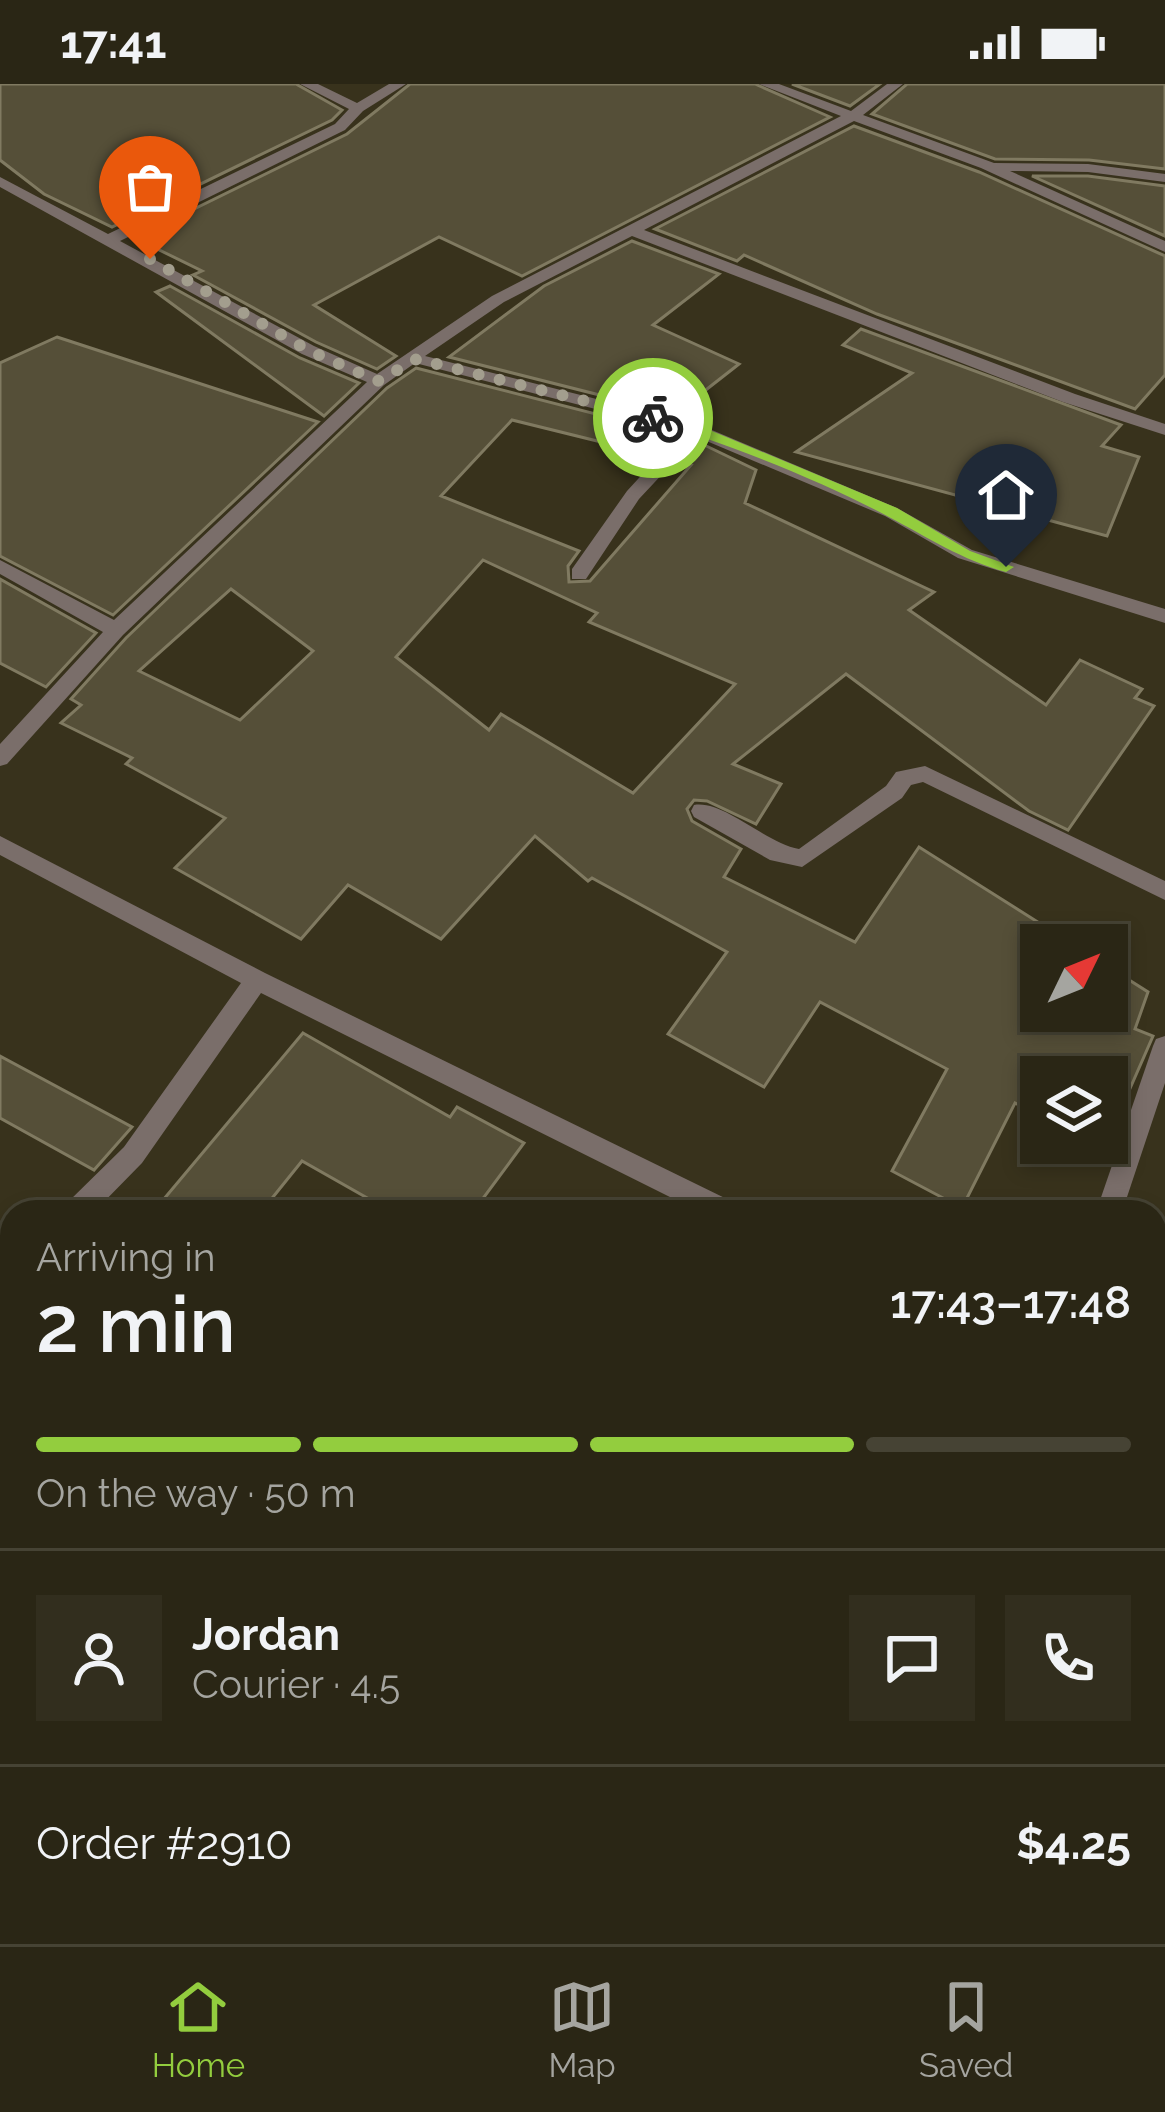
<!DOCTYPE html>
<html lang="en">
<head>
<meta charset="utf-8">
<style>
  :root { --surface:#2a2615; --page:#322e1e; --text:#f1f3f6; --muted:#a5a5a0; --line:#464334; --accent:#93cd3e }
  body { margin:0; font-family:Raleway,sans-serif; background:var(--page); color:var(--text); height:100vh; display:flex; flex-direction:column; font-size:45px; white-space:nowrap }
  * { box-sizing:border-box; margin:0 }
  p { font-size:39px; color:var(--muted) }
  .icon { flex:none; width:66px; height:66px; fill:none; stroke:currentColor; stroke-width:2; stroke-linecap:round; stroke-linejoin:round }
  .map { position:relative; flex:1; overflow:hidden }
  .drawer { position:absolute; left:0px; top:1116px; width:1167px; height:744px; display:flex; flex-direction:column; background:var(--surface); border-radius:36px 36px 0 0; box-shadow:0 6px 18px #0003,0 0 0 3px var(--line) }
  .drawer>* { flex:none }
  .needle { width:78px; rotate:47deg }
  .buttons { position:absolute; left:1020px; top:840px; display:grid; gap:24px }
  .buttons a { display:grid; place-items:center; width:108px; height:108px; border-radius:0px; background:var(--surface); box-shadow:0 6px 18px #0003,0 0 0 3px var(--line); font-size:60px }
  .pin { position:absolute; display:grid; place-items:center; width:102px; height:102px; color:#fff; margin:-123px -51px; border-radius:50% 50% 50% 0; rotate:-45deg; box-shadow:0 0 12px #0007 }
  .pin .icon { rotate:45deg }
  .courier { position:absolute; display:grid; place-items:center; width:120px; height:120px; margin:-60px; border:9px solid #93cd3e; border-radius:50%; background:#fff; color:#222; box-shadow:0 3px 15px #0007 }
  .summary em { font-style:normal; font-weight:600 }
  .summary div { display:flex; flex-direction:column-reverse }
  .summary { display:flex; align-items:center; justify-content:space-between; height:204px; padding:0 36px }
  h1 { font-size:78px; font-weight:600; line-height:90px }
  .bar { display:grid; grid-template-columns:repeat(4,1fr); gap:18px 12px; align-content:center; height:144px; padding:0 36px }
  .bar i { height:15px; border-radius:9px; background:var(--line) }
  .bar .current { background:var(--accent) }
  .bar p { grid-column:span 4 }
  .line { display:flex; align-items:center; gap:30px; padding:0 36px; border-top:3px solid var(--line) }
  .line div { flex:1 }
  .round { display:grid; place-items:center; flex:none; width:126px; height:126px; border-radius:0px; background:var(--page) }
  .status { display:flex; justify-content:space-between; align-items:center; height:84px; padding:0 60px; background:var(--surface); direction:ltr }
  .status svg { height:33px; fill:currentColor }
  .tab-bar { display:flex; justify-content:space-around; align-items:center; height:168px; border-top:3px solid var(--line); background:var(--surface); font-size:33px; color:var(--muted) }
  .tab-bar a { display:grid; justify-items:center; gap:6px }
  .tab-bar .current { color:var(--accent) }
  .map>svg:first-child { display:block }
  .building { fill:#554f38; stroke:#807a61; stroke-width:3; fill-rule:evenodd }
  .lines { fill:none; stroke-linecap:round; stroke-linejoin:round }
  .minor { fill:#7a6e6a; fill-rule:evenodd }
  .route { fill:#93cd3e }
  .done { stroke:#a39e8e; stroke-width:12; stroke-dasharray:0 21.6 }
</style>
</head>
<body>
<div class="status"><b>17:41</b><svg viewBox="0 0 49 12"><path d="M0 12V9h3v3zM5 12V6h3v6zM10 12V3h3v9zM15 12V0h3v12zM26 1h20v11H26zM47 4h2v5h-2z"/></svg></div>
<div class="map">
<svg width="1165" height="1860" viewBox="0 0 1165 1860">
  <rect width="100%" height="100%" fill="#38321c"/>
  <!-- building -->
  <g class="building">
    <path d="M0,0h296l46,26 -10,10 -220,107 -68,-33 -44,-34z"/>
    <path d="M410,0h345l75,33 -308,159 -83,-39 -125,68 82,51 -19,13 -61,-27 -123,-67 9,-4 -67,-33 212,-104z"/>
    <path d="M792,0h88l-30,22z"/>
    <path d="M907,0h258v85l-76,-9 -94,-1 -123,-45z"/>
    <path d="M854,42l125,46 186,84v119l-30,34 -258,-95 -133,-59 -7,6 -82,-32z"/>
    <path d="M1032,92h56l77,10v50z"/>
    <path d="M632,157l87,33 -66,51 86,39 -64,50 -226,-57 95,-71z"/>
    <path d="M170,202l130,72 59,25 -35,33 -168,-124z"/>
    <path d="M861,245l260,96 -19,21 37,11 -32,79 -311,-84 116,-79 -69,-28z"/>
    <path d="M57,253l261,85 -205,193 -113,-59v-193z"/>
    <path d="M416,284l258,66 -20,21 -142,-35 -71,76 138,55 -11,15 1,16 21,-1 101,-116 -11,-3 18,-20 58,28 -11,33 189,89 -25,18 137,95 34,-45 62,29 -7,9 19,8 -86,124 -39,-19 -183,-137 -113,90 48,20 -25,40 -49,-23 -13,-1 -7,9 5,12 49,28 -17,28 131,65 64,-95 155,98h-33v66h66v-45l41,26 -13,37 18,7 -46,105v-64h-66v39l-26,-13 -53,105 -70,-37 55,-102 -127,-67 -56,85 -96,-53 59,-82 -135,-74 -4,3 -53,-45 -94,103 -93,-54 -47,54 -126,-71 50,-50 -99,-54 6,-6 -71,-35 20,-18 -10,-6 55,-61 261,-250zM483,476l114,53 -8,9 146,62 -102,109 -132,-79 -12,16 -93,-73zM231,505l82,62 -73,69 -101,-49z"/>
    <path d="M0,495l96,54 -50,54 -46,-24z"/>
    <path d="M303,949l147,84 7,-10 67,36 -51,69h-81l-90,-51 -41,51h-108z"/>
    <path d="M0,972l132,71 -38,43 -94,-52z"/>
  </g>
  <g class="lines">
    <!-- minor -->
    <g class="minor">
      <path d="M300,0h18l39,19 32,-19h17l-43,27 -18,19 -225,111 194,105 63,28 115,-78 349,-180 -82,-32h20l72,27 36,-27h16l-40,31 131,48 94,1 77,10v8l-77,-10 -78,-1 155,70v11l-184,-84 -127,-47 -210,109 431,164 90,30v11l-102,-33 -431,-166 -128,66 -79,54 275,69 197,83 75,42 193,59v14l-207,-65 -73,-42 -188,-79 -58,62 -53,80h-14v-10l55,-78 55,-60 -267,-68 -31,22 -261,250 -116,129 -7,2v-22l103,-112 -103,-58v-14l114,60 253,-238 -65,-28 -302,-167v-10l108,57 227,-110 14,-15z"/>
      <path d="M925,682l240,115v19l-242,-118 -12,3 -9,13 -100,69 -32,-7 -76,-43 -3,-6 3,-6c30,-5 71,38 105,44l87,-63 10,-14z"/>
      <path d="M0,752l265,137 470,230 4,9h-39l-439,-219 -119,170 -48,49h-31l4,-9 57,-56 117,-164 -241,-128z"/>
      <path d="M1165,952v47l-43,129h-26l57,-166 3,-7z"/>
      <path d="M12,1180v32l-12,6v-32z"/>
      <path d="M1155,1330l10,4v29l-10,-4z"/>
      <path d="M0,1399l12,6v33l-12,-6z"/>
      <path d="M493,1848h42l5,12h-42z"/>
      <path d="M883,1848h34l-5,12h-34z"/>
    </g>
  </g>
  <!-- route -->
  <path class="route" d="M653,330l47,12 197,82 73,43 44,16 -8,5c-44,-12 -77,-34 -117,-55 -65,-35 -170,-78 -241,-96z"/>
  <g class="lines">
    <!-- done -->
    <path class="done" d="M150,175l158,91 70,31 39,-22 236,59"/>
  </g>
</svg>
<div class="buttons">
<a><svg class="needle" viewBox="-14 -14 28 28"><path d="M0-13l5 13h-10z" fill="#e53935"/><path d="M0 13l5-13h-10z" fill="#a5a5a0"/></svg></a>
<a><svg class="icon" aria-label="layers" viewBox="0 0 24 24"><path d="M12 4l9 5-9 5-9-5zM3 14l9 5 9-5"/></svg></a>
</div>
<div class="pin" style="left:150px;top:175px;background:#ea580c"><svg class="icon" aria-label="bag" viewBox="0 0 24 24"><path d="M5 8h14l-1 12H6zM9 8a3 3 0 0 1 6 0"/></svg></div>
<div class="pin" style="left:1006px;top:483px;background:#1f2937"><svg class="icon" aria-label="home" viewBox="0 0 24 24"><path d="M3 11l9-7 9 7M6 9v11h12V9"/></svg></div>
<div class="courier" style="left:653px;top:334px"><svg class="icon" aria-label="bike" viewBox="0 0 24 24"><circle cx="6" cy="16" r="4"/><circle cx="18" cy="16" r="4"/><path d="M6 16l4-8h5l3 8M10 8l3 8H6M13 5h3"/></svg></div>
<section class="drawer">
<div class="summary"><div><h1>2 min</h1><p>Arriving in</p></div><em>17:43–17:48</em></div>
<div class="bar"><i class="current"></i><i class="current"></i><i class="current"></i><i></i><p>On the way · 50 m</p></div>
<div class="line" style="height:216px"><a class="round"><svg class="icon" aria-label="person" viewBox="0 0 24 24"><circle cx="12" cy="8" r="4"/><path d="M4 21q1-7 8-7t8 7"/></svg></a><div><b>Jordan</b><p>Courier · 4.5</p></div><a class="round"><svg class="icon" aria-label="chat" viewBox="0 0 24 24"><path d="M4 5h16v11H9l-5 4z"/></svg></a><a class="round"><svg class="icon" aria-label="phone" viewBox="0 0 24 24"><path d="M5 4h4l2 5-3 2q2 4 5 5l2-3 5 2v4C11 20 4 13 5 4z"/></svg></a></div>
<div class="line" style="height:156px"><div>Order #2910</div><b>$4.25</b></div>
</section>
</div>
<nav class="tab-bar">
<a class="current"><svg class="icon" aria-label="home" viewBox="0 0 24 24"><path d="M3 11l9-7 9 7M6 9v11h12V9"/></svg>Home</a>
<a><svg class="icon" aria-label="map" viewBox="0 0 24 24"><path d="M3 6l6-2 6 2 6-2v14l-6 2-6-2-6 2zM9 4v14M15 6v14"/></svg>Map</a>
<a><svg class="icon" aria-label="saved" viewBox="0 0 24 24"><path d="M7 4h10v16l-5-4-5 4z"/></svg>Saved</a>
</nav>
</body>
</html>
